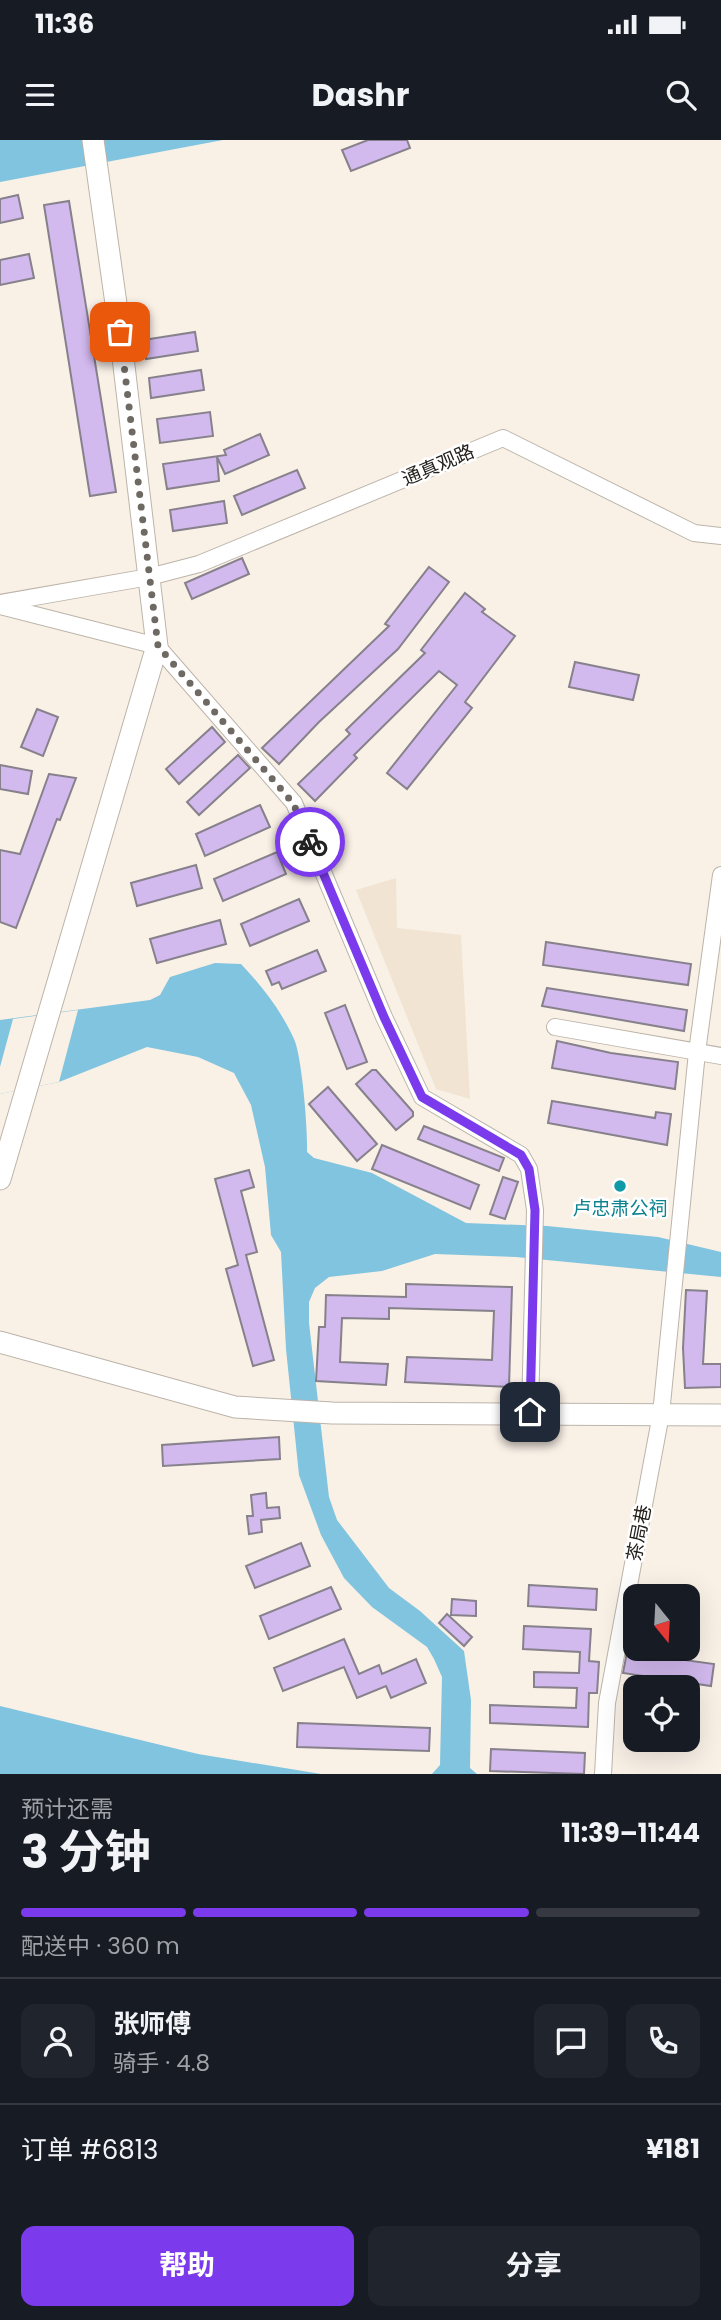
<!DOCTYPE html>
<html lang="zh">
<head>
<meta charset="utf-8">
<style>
  :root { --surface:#171b24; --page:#20242c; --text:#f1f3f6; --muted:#9ea1a6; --line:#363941; --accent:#7c3aed }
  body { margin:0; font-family:Poppins,"Noto Sans SC",sans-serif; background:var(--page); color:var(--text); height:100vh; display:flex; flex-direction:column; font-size:26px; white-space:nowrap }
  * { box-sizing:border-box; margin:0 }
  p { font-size:23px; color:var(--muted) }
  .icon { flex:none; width:38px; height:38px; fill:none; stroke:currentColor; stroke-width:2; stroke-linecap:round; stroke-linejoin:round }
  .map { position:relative; height:1634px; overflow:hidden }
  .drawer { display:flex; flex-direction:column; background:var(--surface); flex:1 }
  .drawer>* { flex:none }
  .needle { width:46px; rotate:162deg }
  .controls { position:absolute; left:623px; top:1444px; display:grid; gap:14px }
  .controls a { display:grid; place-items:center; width:77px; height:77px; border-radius:14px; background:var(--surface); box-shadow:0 7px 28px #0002; font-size:35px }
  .pin { position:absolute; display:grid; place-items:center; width:60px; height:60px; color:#fff; margin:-30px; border-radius:14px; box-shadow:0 4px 10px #0006 }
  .courier { position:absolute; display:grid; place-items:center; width:70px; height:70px; margin:-35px; border:5px solid #7c3aed; border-radius:50%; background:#fff; color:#222; box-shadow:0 2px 9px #0007 }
  .overview em { font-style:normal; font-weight:700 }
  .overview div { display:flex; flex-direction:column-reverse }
  .overview { display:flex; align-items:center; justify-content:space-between; height:119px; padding:0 21px }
  h1 { font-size:46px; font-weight:700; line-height:52px }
  .bar { display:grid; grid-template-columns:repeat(4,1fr); gap:10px 7px; align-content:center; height:84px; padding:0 21px }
  .bar i { height:9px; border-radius:5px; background:var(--line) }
  .bar .active { background:var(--accent) }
  .bar p { grid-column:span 4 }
  .line { display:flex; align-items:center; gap:18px; padding:0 21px; border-top:2px solid var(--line) }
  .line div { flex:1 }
  .round { display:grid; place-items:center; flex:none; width:74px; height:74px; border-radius:14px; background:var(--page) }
  .cta { display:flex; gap:14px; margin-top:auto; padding:14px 21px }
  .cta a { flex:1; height:80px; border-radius:14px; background:var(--accent); color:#fff; font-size:28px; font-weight:700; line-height:80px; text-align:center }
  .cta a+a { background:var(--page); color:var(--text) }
  .status { display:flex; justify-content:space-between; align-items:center; height:49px; padding:0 35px; background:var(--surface); direction:ltr }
  .status svg { height:19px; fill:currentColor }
  header { display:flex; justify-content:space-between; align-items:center; height:91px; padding:0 21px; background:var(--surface); font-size:32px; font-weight:700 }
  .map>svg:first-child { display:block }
  .built { fill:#f2e4d3 }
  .water { fill:#80c4df }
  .pier { fill:#f9f0e6 }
  .building { fill:#d2b9ee; stroke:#86818b; stroke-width:2 }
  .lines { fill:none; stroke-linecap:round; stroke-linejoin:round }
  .minor-casing { stroke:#bcb4aa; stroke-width:18 }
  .major-casing { stroke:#bcb4aa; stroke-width:23 }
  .minor { stroke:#fff; stroke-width:16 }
  .major { stroke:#fff; stroke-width:21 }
  .done { stroke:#6f6963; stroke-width:7; stroke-dasharray:0 12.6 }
  .route { stroke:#7c3aed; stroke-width:9 }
  .culture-dot { fill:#0f9aa8; stroke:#fff; stroke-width:2.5 }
  .labels { text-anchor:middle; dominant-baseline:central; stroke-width:5; stroke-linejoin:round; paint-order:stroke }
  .street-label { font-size:19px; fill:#24211d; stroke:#fff }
  .culture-label { font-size:19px; fill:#0d838f; stroke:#fff }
</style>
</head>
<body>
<div class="status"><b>11:36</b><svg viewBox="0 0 49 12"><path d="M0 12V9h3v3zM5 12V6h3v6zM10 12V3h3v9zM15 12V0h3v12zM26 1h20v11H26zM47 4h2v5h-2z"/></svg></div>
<header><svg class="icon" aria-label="menu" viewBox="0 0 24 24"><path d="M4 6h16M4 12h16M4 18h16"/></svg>Dashr<svg class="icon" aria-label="search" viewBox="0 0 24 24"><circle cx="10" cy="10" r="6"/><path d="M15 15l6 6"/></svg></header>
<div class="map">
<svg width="721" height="1634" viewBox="0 0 721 1634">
  <rect width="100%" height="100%" fill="#f9f0e6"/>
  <!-- built -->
  <path class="built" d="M396,738l1,50 64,7 9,164 -34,-10 -80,-199z"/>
  <!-- water -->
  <g class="water">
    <path d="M0,0h223l-223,42z"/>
    <path d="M215,823l26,1c21,22 41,48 53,75 8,17 14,93 13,113l7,6 58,15 94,50 81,3 111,11 63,15v25l-205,-20 -81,-3 -53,17 -53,6 -14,11 -6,14v21l20,174 8,23 52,68 31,23 44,40 7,49 -1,68 7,6h-45l8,-9 2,-88 -8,-18 -7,-12 -55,-40 -28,-29 -23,-43 -22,-60 -13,-126 -5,-97 -10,-17 -6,-68 -14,-62 -17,-32 -36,-16 -51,-10 -88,35 -59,12v-74l150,-20 10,-5 10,-18z"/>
    <path d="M0,1566l198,48 123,20h-321z"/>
  </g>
  <!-- pier -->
  <path class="pier" d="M78,870l-19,72 -59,12v-27l13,-48z"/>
  <!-- building -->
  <g class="building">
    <path d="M368,0h39l3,8 -59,23 -9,-21z"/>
    <path d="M18,55l5,23 -23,5v-24z"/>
    <path d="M69,61l47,291 -26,4 -46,-291z"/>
    <path d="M29,114l5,24 -34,7v-25z"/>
    <path d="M195,192l3,19 -52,8 -3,-19z"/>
    <path d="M201,230l3,20 -53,8 -2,-20z"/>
    <path d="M210,272l3,24 -53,7 -3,-24z"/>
    <path d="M260,294l9,21 -44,19 -8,-17 2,24 -52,8 -4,-25 63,-9 -2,-5z"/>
    <path d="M297,330l8,18 -63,27 -8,-19z"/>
    <path d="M224,361l3,22 -54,8 -3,-21z"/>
    <path d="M242,418l7,16 -57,25 -7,-16z"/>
    <path d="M429,427l20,15 -51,67 -79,73 -40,42 -17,-16 127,-122 -4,-2z"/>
    <path d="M465,453l20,16 -3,3 33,24 -50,66 7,6 -65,81 -20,-16 70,-88 -18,-14 -85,84 3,3 -42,43 -17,-17 52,-50 -4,-4 79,-77 -4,-3z"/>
    <path d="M575,522l64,13 -6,25 -64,-13z"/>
    <path d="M37,569l21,8 -15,39 -22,-9z"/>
    <path d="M212,587l13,15 -46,42 -13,-15z"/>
    <path d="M238,615l12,13 -51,47 -12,-13z"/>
    <path d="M0,625l32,6 -4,23 -28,-5z"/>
    <path d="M49,634l27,4 -16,42 -3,-1 -41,109 -16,-6v-72l20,4z"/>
    <path d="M260,665l10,22 -65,29 -9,-22z"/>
    <path d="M277,712l9,22 -63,27 -9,-22z"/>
    <path d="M196,725l6,23 -65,18 -6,-23z"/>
    <path d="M299,759l10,22 -59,25 -9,-22z"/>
    <path d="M220,780l6,24 -69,19 -7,-24z"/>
    <path d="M546,802l145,22 -3,21 -145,-20z"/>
    <path d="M317,810l9,21 -44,18 -3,-7 -7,3 -6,-14z"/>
    <path d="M547,848l140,22 -3,21 -142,-25z"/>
    <path d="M345,865l22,57 -20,7 -22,-56z"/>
    <path d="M557,901l54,12 67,9 -3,27 -123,-21z"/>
    <path d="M372,930h4l37,42v4l-17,14 -40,-46z"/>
    <path d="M328,947l49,57 -20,17 -48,-57z"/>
    <path d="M552,961l103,17 1,-6 15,2 -4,31 -119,-22z"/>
    <path d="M424,986l80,32 -5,13 -81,-32z"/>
    <path d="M382,1005l97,40 -9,24 -98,-40z"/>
    <path d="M249,1030l5,17 -13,4 16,61 -11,3 28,105 -21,6 -27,-97 12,-4 -23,-86z"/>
    <path d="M503,1037l15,5 -13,37 -15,-5z"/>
    <path d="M406,1144l106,3 -3,100 -104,-5 2,-25 85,3 2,-49 -105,-3v11l-47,-1 -2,44 48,2 -2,21 -70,-4 3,-54h6l1,-32 80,2z"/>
    <path d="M686,1150l21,1 -4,73h18v23l-36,1 -2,-40z"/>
    <path d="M279,1297l1,22 -117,7 -1,-21z"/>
    <path d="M266,1353l1,15 12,-1 1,11 -19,2 1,12 -13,2 -2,-18h6l-2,-21z"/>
    <path d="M301,1403l9,23 -55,22 -9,-22z"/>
    <path d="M529,1445l68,4 -1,21 -68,-4z"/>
    <path d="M331,1447l10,22 -72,30 -9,-23z"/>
    <path d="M452,1459l24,2v15l-25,-1z"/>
    <path d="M447,1474l25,23 -8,9 -25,-23z"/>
    <path d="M524,1486l67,3 -2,32 10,1 -2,31h-8l-1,34 -98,-4v-18l86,3 1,-20 -43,-1v-15l45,1 1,-21 -57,-3z"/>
    <path d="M344,1499l15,35 20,-9 3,9 34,-15 10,24 -35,15 -5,-12 -29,12 -13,-31 -61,24 -9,-23z"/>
    <path d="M627,1512l87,12 -3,22 -88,-13z"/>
    <path d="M298,1583l132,5 -1,23 -132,-4z"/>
    <path d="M491,1609l94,4 -1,21 -94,-3z"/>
  </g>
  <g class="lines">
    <!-- minor casing -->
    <g class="minor-casing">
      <g id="minor">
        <path d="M0,463l149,-26 50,-13 304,-126 191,95 27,3"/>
        <path d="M0,466l157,40 137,157 90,214 38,80 99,58 8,14 6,41 -5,202"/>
        <path d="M555,887l166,29"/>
        <path d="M603,1634l4,-71 54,-289 36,-362 24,-177"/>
      </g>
    </g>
    <!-- major casing -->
    <g class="major-casing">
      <g id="major">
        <path d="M0,1039l157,-533 -37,-314 -27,-192"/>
        <path d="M0,1202l235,65 97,6 389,2"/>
      </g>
    </g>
    <!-- minor -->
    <use href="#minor" class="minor"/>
    <!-- major -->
    <use href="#major" class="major"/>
  </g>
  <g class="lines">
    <!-- done -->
    <path class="done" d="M120,192l38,314 135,157 17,39"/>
    <!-- route -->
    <path class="route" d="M310,702l74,175 38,80 99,58 8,14 6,41 -5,202"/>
  </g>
  <!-- markers -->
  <circle class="culture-dot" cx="620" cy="1046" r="7"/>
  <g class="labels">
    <!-- street labels -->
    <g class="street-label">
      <text transform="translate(438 325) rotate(-23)">通真观路</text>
      <text transform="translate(639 1393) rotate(-79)">茶局巷</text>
    </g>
    <!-- culture labels -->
    <g class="culture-label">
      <text x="620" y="1068">卢忠肃公祠</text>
    </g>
  </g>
</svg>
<div class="controls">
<a><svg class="needle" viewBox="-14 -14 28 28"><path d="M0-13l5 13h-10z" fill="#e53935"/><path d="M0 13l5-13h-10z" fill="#9ea1a6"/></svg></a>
<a><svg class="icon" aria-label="locate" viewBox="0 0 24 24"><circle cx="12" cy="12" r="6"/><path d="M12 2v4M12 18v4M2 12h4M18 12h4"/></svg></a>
</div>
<div class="pin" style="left:120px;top:192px;background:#ea580c"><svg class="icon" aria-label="bag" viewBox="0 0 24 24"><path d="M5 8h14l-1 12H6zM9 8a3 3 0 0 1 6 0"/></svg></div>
<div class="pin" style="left:530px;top:1272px;background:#1f2937"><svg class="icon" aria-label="home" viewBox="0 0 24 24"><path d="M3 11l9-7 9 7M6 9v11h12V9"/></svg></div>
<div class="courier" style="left:310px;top:702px"><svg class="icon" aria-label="bike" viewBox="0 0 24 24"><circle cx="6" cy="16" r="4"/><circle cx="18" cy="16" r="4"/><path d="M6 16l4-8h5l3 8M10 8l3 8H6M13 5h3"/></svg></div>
</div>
<section class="drawer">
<div class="overview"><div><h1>3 分钟</h1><p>预计还需</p></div><em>11:39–11:44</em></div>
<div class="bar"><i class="active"></i><i class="active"></i><i class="active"></i><i></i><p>配送中 · 360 m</p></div>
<div class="line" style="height:126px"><a class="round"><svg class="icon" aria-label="person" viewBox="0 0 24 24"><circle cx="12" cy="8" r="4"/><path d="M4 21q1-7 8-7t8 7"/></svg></a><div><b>张师傅</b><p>骑手 · 4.8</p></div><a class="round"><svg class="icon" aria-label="chat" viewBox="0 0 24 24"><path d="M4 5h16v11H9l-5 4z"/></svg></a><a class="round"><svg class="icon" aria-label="phone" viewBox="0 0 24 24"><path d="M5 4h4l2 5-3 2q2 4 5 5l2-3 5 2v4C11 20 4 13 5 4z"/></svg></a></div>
<div class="line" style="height:91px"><div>订单 #6813</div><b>¥181</b></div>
<div class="cta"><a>帮助</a><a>分享</a></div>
</section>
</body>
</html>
